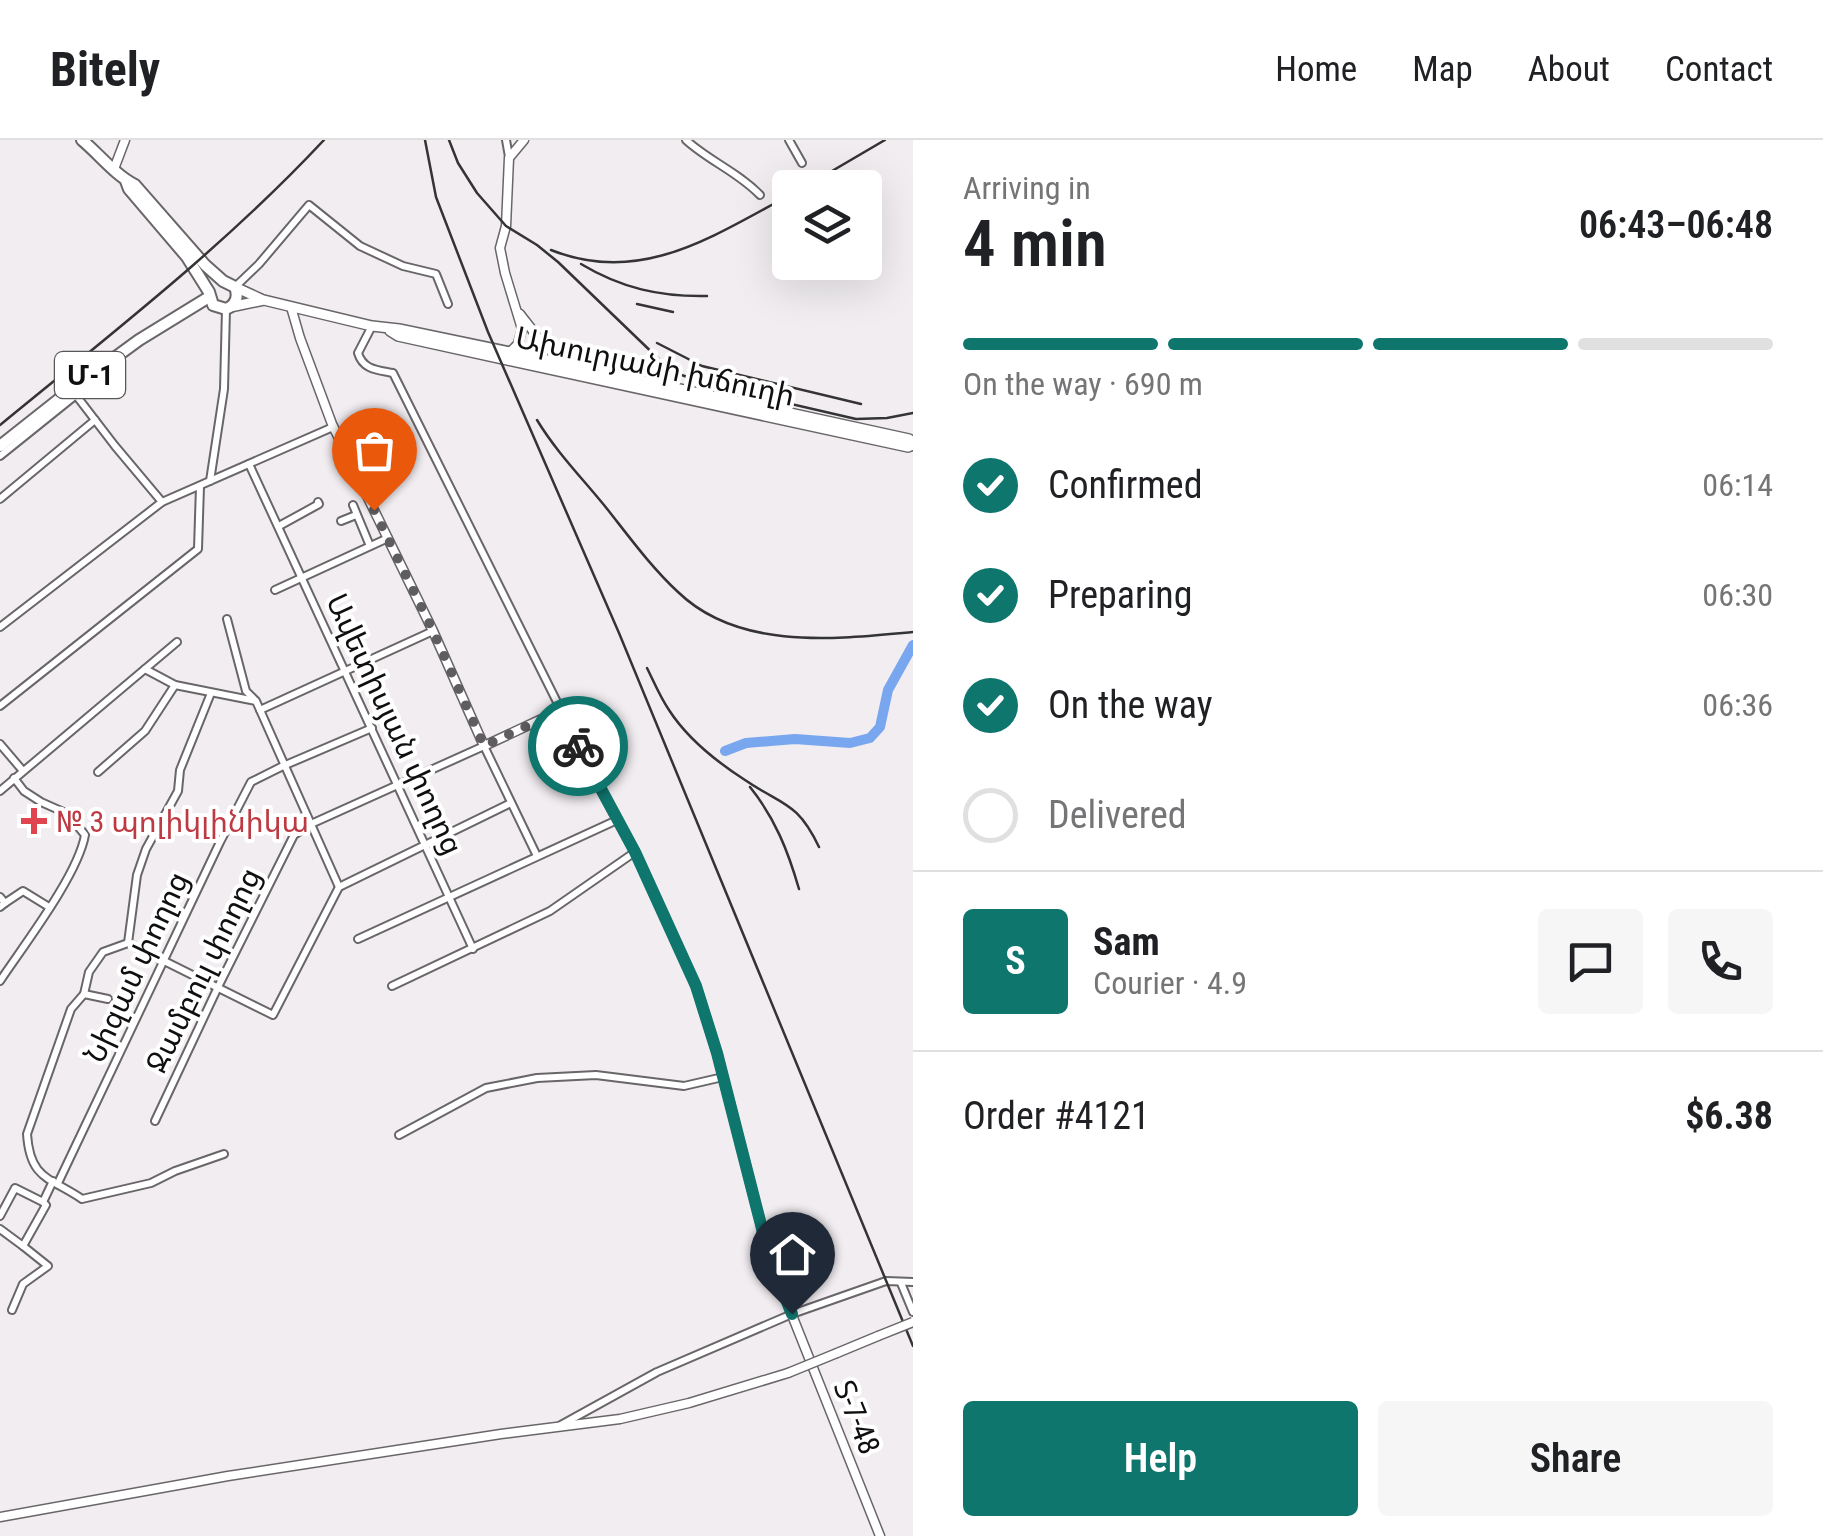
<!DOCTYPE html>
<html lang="en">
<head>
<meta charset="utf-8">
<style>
  :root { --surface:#fff; --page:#f6f6f6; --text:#202124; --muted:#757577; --line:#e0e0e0; --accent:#0f766e }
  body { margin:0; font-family:"Roboto Condensed","Noto Sans Armenian",sans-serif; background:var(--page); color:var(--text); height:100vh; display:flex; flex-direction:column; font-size:38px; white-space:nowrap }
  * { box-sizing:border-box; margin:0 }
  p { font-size:32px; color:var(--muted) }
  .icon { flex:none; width:55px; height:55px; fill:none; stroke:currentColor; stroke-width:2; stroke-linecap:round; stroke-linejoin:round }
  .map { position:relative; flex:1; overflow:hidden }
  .sheet { display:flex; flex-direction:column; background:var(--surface); width:910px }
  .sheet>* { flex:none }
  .tools { position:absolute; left:772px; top:30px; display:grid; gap:20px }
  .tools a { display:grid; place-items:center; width:110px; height:110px; border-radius:10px; background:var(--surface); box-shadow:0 10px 40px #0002; font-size:50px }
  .pin { position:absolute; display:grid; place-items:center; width:85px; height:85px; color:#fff; margin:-102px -42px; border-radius:50% 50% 50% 0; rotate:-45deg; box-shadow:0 0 10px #0007 }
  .pin .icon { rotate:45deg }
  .courier { position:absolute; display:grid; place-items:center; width:100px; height:100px; margin:-50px; border:8px solid #0f766e; border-radius:50%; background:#fff; color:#222; box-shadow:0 2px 12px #0007 }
  .overview em { font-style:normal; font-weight:600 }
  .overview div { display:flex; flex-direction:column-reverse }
  .overview { display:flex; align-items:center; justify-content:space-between; height:170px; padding:0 50px }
  h1 { font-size:65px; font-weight:600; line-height:75px }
  .bar { display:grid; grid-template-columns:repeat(4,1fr); gap:15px 10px; align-content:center; height:120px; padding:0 50px }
  .bar i { height:12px; border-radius:8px; background:var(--line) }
  .bar .current { background:var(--accent) }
  .bar p { grid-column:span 4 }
  .line { display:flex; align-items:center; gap:25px; padding:0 50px; border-top:2px solid var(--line) }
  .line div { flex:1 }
  .round { display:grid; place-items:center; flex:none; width:105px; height:105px; border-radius:10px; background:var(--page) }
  ol { padding:0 50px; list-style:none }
  li { display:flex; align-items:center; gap:30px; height:110px }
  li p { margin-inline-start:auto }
  li .icon { padding:10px; border-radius:50%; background:var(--accent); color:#fff; stroke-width:4 }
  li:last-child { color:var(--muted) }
  li i { width:55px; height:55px; border:5px solid var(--line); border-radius:50% }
  .action { display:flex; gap:20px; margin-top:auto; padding:20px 50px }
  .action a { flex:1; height:115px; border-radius:10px; background:var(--accent); color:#fff; font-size:40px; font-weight:600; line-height:115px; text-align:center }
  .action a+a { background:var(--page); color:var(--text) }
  header { display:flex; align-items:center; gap:60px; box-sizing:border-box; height:140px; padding:0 50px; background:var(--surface); border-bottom:2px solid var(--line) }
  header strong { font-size:48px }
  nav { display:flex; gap:55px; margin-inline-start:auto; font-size:35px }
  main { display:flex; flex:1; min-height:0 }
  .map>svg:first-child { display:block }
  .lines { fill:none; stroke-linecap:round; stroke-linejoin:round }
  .river { stroke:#78a6ef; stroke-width:10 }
  .minor-casing { stroke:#69666a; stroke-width:10 }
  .tertiary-casing { stroke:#69666a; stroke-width:11 }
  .secondary-casing { stroke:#69666a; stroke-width:12 }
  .trunk-casing { stroke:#69666a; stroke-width:14 }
  .minor { stroke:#fff; stroke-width:6 }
  .tertiary { stroke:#fff; stroke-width:8 }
  .secondary { stroke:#fff; stroke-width:9 }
  .trunk { stroke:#fff; stroke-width:10 }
  .rail { stroke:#353435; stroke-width:2.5 }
  .tertiary-bridge-casing { stroke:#69666a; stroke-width:11; stroke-linecap:butt }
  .tertiary-bridge { stroke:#fff; stroke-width:8 }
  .done { stroke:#5f5d5f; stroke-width:10; stroke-dasharray:0 18 }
  .route { stroke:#0f766e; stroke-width:12 }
  .health-dot { fill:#e0444e; stroke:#fff; stroke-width:4 }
  .labels { text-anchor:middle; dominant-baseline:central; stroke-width:8; stroke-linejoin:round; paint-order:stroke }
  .shield { fill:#fff; stroke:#585758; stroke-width:2.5 }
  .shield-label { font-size:28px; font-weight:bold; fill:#100f10 }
  .street-label { font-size:30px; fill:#100f10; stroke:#fff }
  .health-label { font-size:30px; fill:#be3a42; stroke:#fff; text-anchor:start }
</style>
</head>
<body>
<header>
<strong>Bitely</strong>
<nav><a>Home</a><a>Map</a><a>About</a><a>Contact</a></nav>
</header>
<main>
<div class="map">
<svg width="913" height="1396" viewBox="0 0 913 1396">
  <rect width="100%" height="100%" fill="#f1edf1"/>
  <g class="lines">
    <!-- river -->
    <path class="river" d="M725,611l21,-8 49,-4 55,4 20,-5 10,-11 8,-37 25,-45"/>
    <!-- minor casing -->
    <g class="minor-casing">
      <g id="minor">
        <path d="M506,0l3,17"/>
        <path d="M686,0c23,21 52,32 74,55"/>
        <path d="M789,0l13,23"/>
        <path d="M235,147l24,-23 50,-59 51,41 43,20 33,8 12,30"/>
        <path d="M372,186l-14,27c5,17 20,17 35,20l168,337"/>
        <path d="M72,250l43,56 47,56"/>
        <path d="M0,316l76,-61"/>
        <path d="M249,324l224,485"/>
        <path d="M210,341l14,-92 2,-80"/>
        <path d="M0,359l95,-79"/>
        <path d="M353,365l17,41"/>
        <path d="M341,381l15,-6"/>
        <path d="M279,386l40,-22 -1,-2"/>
        <path d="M275,450l113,-52"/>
        <path d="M227,479l19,72 9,9"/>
        <path d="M0,487l162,-125 171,-75"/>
        <path d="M145,529l30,16 81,16 4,9 173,-79"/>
        <path d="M0,566l198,-157 2,-63"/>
        <path d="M260,570l79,177"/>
        <path d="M0,604l23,27"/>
        <path d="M98,632l47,-41 30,-46"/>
        <path d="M0,651l177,-149"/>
        <path d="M0,757l5,6 -5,4"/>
        <path d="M5,763l18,-12 26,16"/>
        <path d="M358,799l259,-119"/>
        <path d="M128,803l145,72 66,-128 172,-84"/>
        <path d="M128,803l-25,9 -14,20 -5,22 -13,15 -44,125c3,45 22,43 55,65l69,-16 24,-12 49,-17"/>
        <path d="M128,803l9,-68 9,-26 32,-58 2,-21 31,-77"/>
        <path d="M0,841c24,-36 78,-106 85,-146l-17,-21 -27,-12 -17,-11 -10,-13"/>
        <path d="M392,846l158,-75 85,-59"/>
        <path d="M84,854l24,5"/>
        <path d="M155,981l63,-134 76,-152 17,-11 173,-78 53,110"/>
        <path d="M399,995l87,-47 51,-10 59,-3 88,11 39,-9"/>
        <path d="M58,1043l162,-341 31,-60 32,-16 89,-38"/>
        <path d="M0,1076l15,-28 28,14"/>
        <path d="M0,1089l23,17 23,-41 -3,-3 10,-21"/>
        <path d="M901,1143l12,29"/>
        <path d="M12,1170l11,-26 25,-18 -25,-20"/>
        <path d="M561,1285l96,-53 135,-58 94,-33 27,1"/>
      </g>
    </g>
    <!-- tertiary casing -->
    <g class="tertiary-casing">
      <g id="tertiary">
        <path d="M114,29l11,-29"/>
        <path d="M291,167l9,31 32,86 101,207 51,115 77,-36 27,56 47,86 61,134 21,67 53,207 110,276"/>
        <path d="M520,174c11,15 27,30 22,49"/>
        <path d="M510,212l8,-8 4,-15 -17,-56 -5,-25 6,-22 3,-68 15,-18"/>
        <path d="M837,1213l41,-17"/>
        <path d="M0,1377l228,-41 273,-42 119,-15 69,-16 99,-30"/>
      </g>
    </g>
    <!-- secondary casing -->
    <g class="secondary-casing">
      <g id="secondary">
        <path d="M235,147l26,12"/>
        <path d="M230,167l34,-7 108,26 27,3 111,23 399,87 4,3"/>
        <path d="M390,191l8,5c170,37 340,75 510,111l5,-2"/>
      </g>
    </g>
    <!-- trunk casing -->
    <g class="trunk-casing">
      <g id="trunk">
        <path d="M82,0c17,14 33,35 53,45l70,80 18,16 12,6c4,10 1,18 -9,22l-13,-4 -4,-13 -22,-35 -58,-68 -3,-8"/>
        <path d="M0,306l72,-57 67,-49 70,-43"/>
      </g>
    </g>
    <!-- minor -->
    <use href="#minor" class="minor"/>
    <!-- tertiary -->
    <use href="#tertiary" class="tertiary"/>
    <!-- secondary -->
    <use href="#secondary" class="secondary"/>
    <!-- trunk -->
    <use href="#trunk" class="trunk"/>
    <!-- rail -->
    <g class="rail">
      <path d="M425,0l11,57 52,135 131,301 294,713"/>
      <path d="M449,0l9,23 19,30 29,33 31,19 21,17 105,101 16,11 30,11 147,34 31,-1 26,-5"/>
      <path d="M803,48l82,-48"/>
      <path d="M551,110c90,36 162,-14 239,-55"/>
      <path d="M581,124c40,24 79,33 126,32"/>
      <path d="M637,164l36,8"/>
      <path d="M657,203l45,23 159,38"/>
      <path d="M537,280c20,33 47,60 71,90 22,28 44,58 70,82 61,59 158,47 235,40"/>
      <path d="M0,285c112,-92 225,-179 324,-285"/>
      <path d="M647,528c7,14 13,29 22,42 18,28 48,52 76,70 38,26 52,21 74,67"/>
      <path d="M750,647c25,31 38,64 49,102"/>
    </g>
    <!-- tertiary-bridge casing -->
    <g class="tertiary-bridge-casing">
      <g id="tertiary-bridge">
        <path d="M878,1196l35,-14"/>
        <path d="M788,1233l49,-20"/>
      </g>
    </g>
    <!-- tertiary-bridge -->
    <use href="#tertiary-bridge" class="tertiary-bridge"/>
  </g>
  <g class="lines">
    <!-- done -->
    <path class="done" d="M374,370l59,121 51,115 77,-36 17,36"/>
    <!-- route -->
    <path class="route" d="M578,606l57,106 61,134 21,67 53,207 22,54"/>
  </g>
  <!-- markers -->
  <path class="health-dot" d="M29 666h10v10h10v10h-10v10h-10v-10h-10v-10h10z"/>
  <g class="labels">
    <!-- shield labels -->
    <rect class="shield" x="55" y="212" width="70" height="46" rx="8"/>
    <g class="shield-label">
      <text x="90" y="235">Մ-1</text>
    </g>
    <!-- street labels -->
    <g class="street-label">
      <text transform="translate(655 226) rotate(12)">Ախուրյանի խճուղի</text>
      <text transform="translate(395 584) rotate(65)">Ավետիսյան փողոց</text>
      <text transform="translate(136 827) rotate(-65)">Նիզամ փողոց</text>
      <text transform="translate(203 830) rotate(-64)">Ջամբուլ փողոց</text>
      <text transform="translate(857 1277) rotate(68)">Տ-7-48</text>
    </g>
    <!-- health labels -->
    <g class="health-label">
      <text x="56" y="681">№ 3 պոլիկլինիկա</text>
    </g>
  </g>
</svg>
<div class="tools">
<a><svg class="icon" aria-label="layers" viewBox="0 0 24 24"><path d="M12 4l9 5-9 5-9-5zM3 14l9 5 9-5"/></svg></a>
</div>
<div class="pin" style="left:374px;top:370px;background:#ea580c"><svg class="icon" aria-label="bag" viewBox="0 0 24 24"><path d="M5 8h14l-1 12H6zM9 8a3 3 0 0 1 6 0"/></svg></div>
<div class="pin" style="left:792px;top:1174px;background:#1f2937"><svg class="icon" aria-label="home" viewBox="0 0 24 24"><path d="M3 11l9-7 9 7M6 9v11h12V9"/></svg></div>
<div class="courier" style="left:578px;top:606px"><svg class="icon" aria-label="bike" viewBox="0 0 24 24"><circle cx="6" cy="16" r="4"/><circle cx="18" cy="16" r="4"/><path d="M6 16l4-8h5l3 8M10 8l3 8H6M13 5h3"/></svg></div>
</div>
<section class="sheet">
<div class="overview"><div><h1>4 min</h1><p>Arriving in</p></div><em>06:43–06:48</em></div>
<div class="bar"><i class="current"></i><i class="current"></i><i class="current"></i><i></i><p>On the way · 690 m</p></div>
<ol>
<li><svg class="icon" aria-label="check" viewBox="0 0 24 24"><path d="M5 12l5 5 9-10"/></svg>Confirmed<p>06:14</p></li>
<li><svg class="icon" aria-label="check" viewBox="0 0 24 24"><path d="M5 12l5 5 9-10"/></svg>Preparing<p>06:30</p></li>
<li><svg class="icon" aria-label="check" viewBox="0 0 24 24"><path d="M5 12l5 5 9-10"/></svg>On the way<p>06:36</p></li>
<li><i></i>Delivered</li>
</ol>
<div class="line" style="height:180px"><b class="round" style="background:var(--accent);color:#fff">S</b><div><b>Sam</b><p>Courier · 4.9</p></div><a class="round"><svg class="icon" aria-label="chat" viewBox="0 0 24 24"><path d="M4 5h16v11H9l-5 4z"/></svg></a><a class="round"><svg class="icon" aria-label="phone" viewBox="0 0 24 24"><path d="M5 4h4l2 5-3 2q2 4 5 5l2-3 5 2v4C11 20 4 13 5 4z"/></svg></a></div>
<div class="line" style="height:130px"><div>Order #4121</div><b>$6.38</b></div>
<div class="action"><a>Help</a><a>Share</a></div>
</section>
</main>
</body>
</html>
